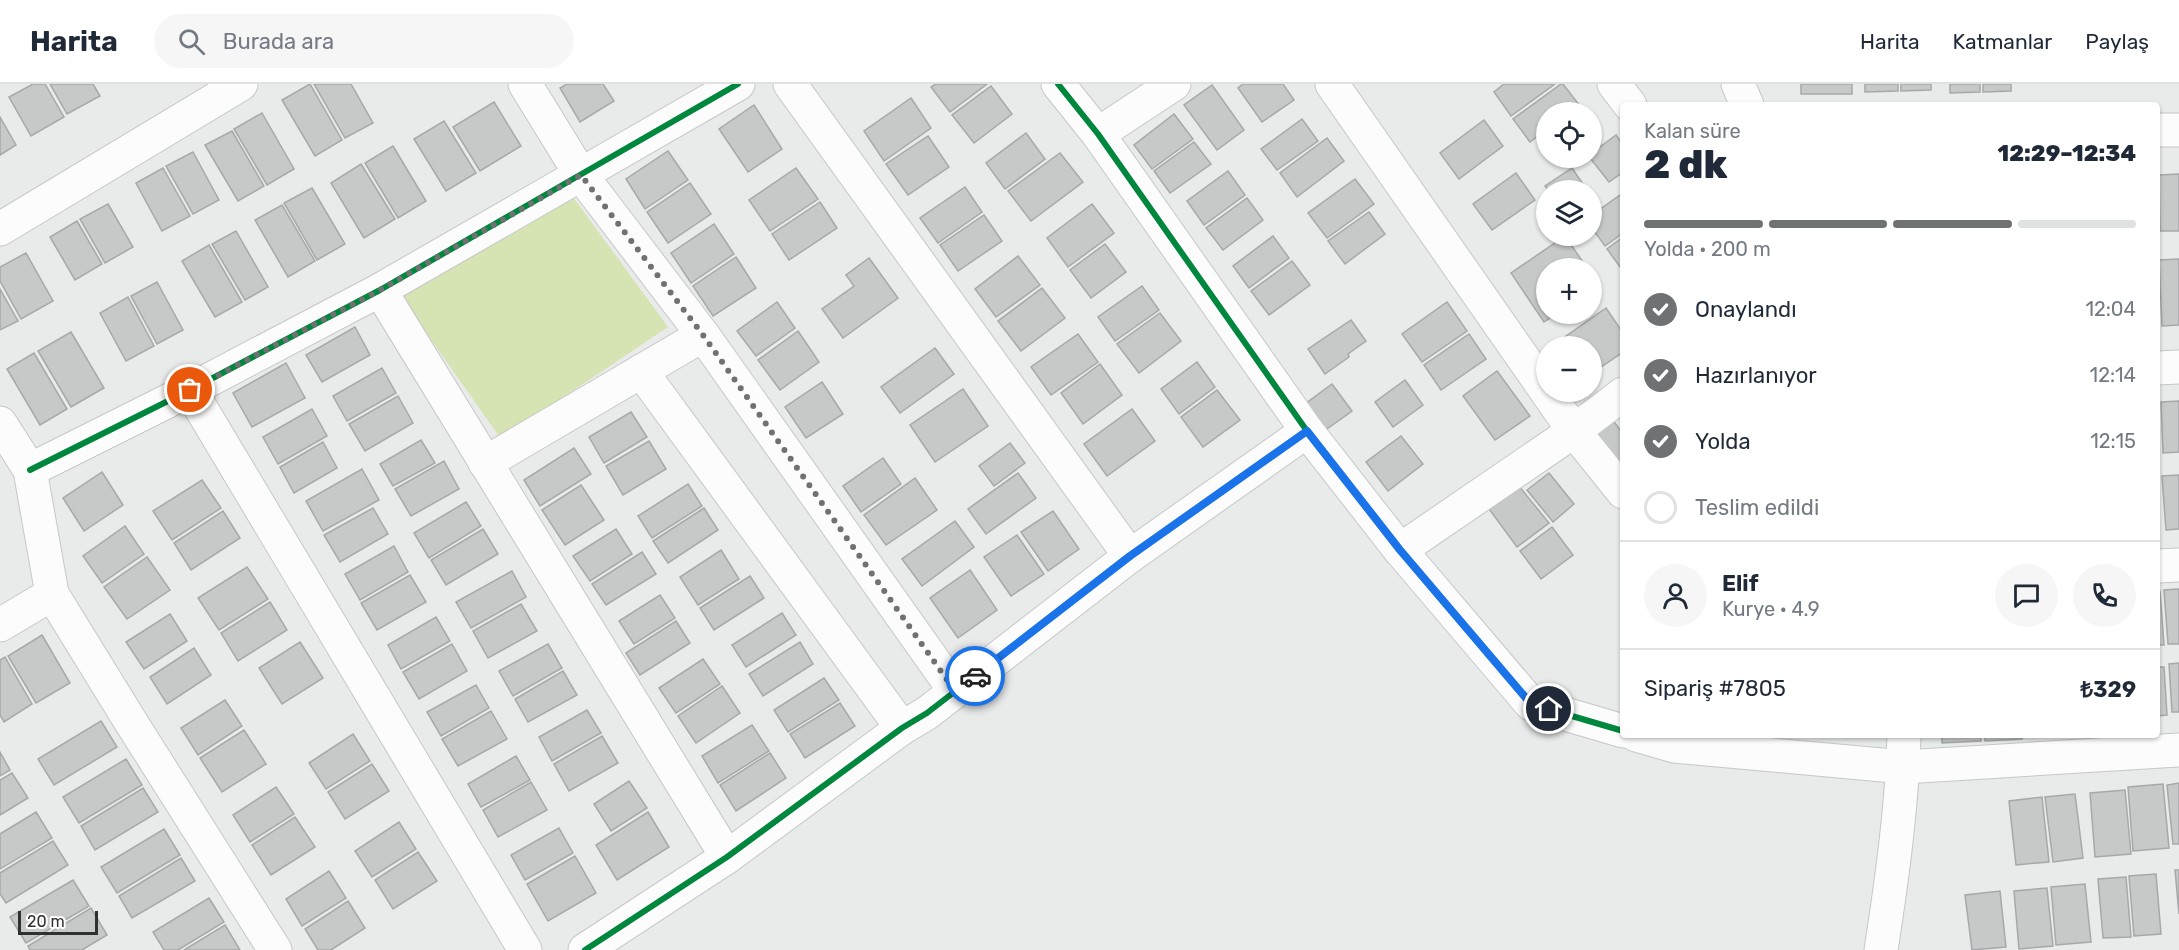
<!DOCTYPE html>
<html lang="tr">
<head>
<meta charset="utf-8">
<style>
  :root { --surface:#fff; --page:#f6f6f7; --text:#1f2937; --muted:#747a83; --line:#e0e1e3; --accent:#707172 }
  body { margin:0; font-family:Rubik,sans-serif; background:var(--page); color:var(--text); height:100vh; display:flex; flex-direction:column; font-size:22px; white-space:nowrap }
  * { box-sizing:border-box; margin:0 }
  p { font-size:20px; color:var(--muted) }
  .icon { flex:none; width:33px; height:33px; fill:none; stroke:currentColor; stroke-width:2; stroke-linecap:round; stroke-linejoin:round }
  .map { position:relative; flex:1; overflow:hidden }
  .panel { position:absolute; left:1620px; top:18px; width:540px; height:636px; display:flex; flex-direction:column; background:var(--surface); border-radius:6px; box-shadow:0 2px 4px #0004 }
  .panel>* { flex:none }
  .tools { position:absolute; left:1536px; top:18px; display:grid; gap:12px }
  .tools a { display:grid; place-items:center; width:66px; height:66px; border-radius:50%; background:var(--surface); box-shadow:0 2px 4px #0004; font-size:30px }
  .scale { position:absolute; left:18px; bottom:15px; width:80px; box-sizing:border-box; padding-left:6px; border:3px solid #2f3031; border-top:0; font-size:16px; line-height:21px; white-space:nowrap; color:#2f3031; -webkit-text-stroke:4px #fff; paint-order:stroke }
  .pin { position:absolute; display:grid; place-items:center; width:51px; height:51px; color:#fff; margin:-26px; border:3px solid #fff; border-radius:50%; box-shadow:0 2px 6px #0007 }
  .courier { position:absolute; display:grid; place-items:center; width:60px; height:60px; margin:-30px; border:4px solid #1a73e8; border-radius:50%; background:#fff; color:#222; box-shadow:0 2px 8px #0007 }
  .summary em { font-style:normal; font-weight:800 }
  .summary div { display:flex; flex-direction:column-reverse }
  .summary { display:flex; align-items:center; justify-content:space-between; height:102px; padding:0 24px }
  h1 { font-size:39px; font-weight:800; line-height:45px }
  .bar { display:grid; grid-template-columns:repeat(4,1fr); gap:9px 6px; align-content:center; height:72px; padding:0 24px }
  .bar i { height:8px; border-radius:4px; background:var(--line) }
  .bar .current { background:var(--accent) }
  .bar p { grid-column:span 4 }
  .line { display:flex; align-items:center; gap:15px; padding:0 24px; border-top:2px solid var(--line) }
  .line div { flex:1 }
  .round { display:grid; place-items:center; flex:none; width:63px; height:63px; border-radius:32px; background:var(--page) }
  ol { padding:0 24px; list-style:none }
  li { display:flex; align-items:center; gap:18px; height:66px }
  li p { margin-inline-start:auto }
  li .icon { padding:6px; border-radius:50%; background:var(--accent); color:#fff; stroke-width:4 }
  li:last-child { color:var(--muted) }
  li i { width:33px; height:33px; border:3px solid var(--line); border-radius:50% }
  header { display:flex; align-items:center; gap:36px; box-sizing:border-box; height:84px; padding:0 30px; background:var(--surface); border-bottom:2px solid var(--line) }
  header strong { font-size:28px }
  nav { display:flex; gap:33px; margin-inline-start:auto; font-size:21px }
  .search { width:420px; height:54px; background:var(--page); display:flex; align-items:center; gap:15px; box-sizing:border-box; padding:0 21px; border-radius:33px; color:var(--muted); font-size:22px }
  .map>svg:first-child { display:block }
  .green { fill:#d6e3b3 }
  .building { fill:#c7c8c8; stroke:#a7a8a9; stroke-width:1.5 }
  .lines { fill:none; stroke-linecap:round; stroke-linejoin:round }
  .minor-casing { stroke:#c6c7c7; stroke-width:35 }
  .major-casing { stroke:#c6c7c7; stroke-width:35 }
  .minor { stroke:#fcfcfc; stroke-width:33 }
  .major { stroke:#fcfcfc; stroke-width:33 }
  .cycleway-casing { stroke:#fff; stroke-width:10 }
  .cycleway { stroke:#00873e; stroke-width:6 }
  .done { stroke:#707172; stroke-width:6; stroke-dasharray:0 10.8 }
  .route { stroke:#1a73e8; stroke-width:8 }
</style>
</head>
<body>
<header>
<strong>Harita</strong>
<div class="search"><svg class="icon" aria-label="search" viewBox="0 0 24 24"><circle cx="10" cy="10" r="6"/><path d="M15 15l6 6"/></svg>Burada ara</div>
<nav><a>Harita</a><a>Katmanlar</a><a>Paylaş</a></nav>
</header>
<div class="map">
<svg width="2179" height="866" viewBox="0 0 2179 866">
  <rect width="100%" height="100%" fill="#e9eaea"/>
  <!-- green -->
  <path class="green" d="M570,109l98,134 -167,112 -100,-142z"/>
  <!-- building -->
  <g class="building">
    <path d="M33,0h12l19,33 -33,19 -22,-39z"/>
    <path d="M50,0h43l7,12 -33,18z"/>
    <path d="M310,0l32,56 -27,16 -33,-56z"/>
    <path d="M314,0h37l22,39 -28,15z"/>
    <path d="M567,0h36l11,17 -34,21 -20,-34z"/>
    <path d="M936,0h51l-37,28 -19,-25z"/>
    <path d="M1243,0h40l11,16 -32,22 -24,-34z"/>
    <path d="M1504,0h51l-44,32 -17,-24z"/>
    <path d="M1561,0h2l17,22 -9,6h-25v18l-16,12 -17,-23z"/>
    <rect x="1801" y="0" width="51" height="10"/>
    <path d="M1865,0h33v7l-33,1z"/>
    <path d="M1901,0h30v6l-30,1z"/>
    <path d="M1950,0h30v8l-30,1z"/>
    <path d="M1983,0h28v7l-28,1z"/>
    <path d="M1212,1l32,45 -27,20 -33,-45z"/>
    <path d="M991,2l21,28 -38,29 -22,-28z"/>
    <path d="M911,14l20,30 -47,33 -20,-30z"/>
    <path d="M494,18l27,44 -41,25 -27,-44z"/>
    <path d="M754,21l28,44 -34,23 -29,-43z"/>
    <path d="M262,29l32,56 -27,16 -33,-56z"/>
    <path d="M1174,30l19,25 -41,30 -18,-24z"/>
    <path d="M0,33l16,28 -16,10z"/>
    <path d="M1302,35l16,22 -41,29 -16,-21z"/>
    <path d="M1484,36l19,26 -44,33 -19,-26z"/>
    <path d="M444,37l32,52 -30,18 -32,-52z"/>
    <path d="M232,47l32,55 -26,15 -33,-56z"/>
    <path d="M1026,49l19,26 -40,30 -19,-26z"/>
    <path d="M1616,51l7,10v27l-14,10 -19,-24 2,-5z"/>
    <path d="M928,52l21,31 -41,28 -22,-31z"/>
    <path d="M1327,54l17,23 -47,36 -17,-24z"/>
    <path d="M1194,58l17,22 -41,29 -16,-22z"/>
    <path d="M393,62l33,55 -28,17 -33,-55z"/>
    <path d="M668,67l20,29 -43,29 -19,-30z"/>
    <path d="M193,68l26,48 -26,14 -27,-48z"/>
    <path d="M1060,69l23,29 -52,39 -23,-30z"/>
    <path d="M361,80l34,55 -31,19 -33,-55z"/>
    <path d="M163,84l27,48 -28,15 -26,-48z"/>
    <path d="M796,84l22,31 -48,32 -21,-31z"/>
    <path d="M1572,84l15,22h-39l-3,-4z"/>
    <path d="M1228,87l17,24 -41,30 -17,-24z"/>
    <path d="M1516,89l19,27 -43,30 -19,-26z"/>
    <path d="M2179,90v57h-19l-1,-56z"/>
    <path d="M1355,95l19,25 -47,34 -19,-25z"/>
    <path d="M690,99l21,31 -43,29 -21,-31z"/>
    <path d="M965,103l17,25 -44,31 -18,-25z"/>
    <path d="M312,104l33,56 -28,16 -33,-57z"/>
    <path d="M1623,109v40l-18,13 -13,-18v-13z"/>
    <path d="M1247,114l16,22 -40,30 -17,-22z"/>
    <path d="M820,118l17,26 -48,32 -17,-26z"/>
    <path d="M108,120l25,43 -28,16 -25,-44z"/>
    <path d="M1092,120l22,29 -46,34 -21,-29z"/>
    <path d="M282,121l33,56 -27,16 -33,-57z"/>
    <path d="M1369,128l16,22 -40,30 -17,-23z"/>
    <path d="M984,131l18,26 -44,30 -18,-26z"/>
    <path d="M77,137l25,43 -27,16 -25,-43z"/>
    <path d="M714,140l20,30 -43,29 -20,-30z"/>
    <path d="M236,147l32,56 -23,13 -33,-56z"/>
    <path d="M1273,152l16,22 -40,30 -16,-22z"/>
    <path d="M1565,152l22,32h-41v46h10l-12,8 -33,-49z"/>
    <path d="M1623,153v34l-16,-22z"/>
    <path d="M1105,160l21,28 -35,26 -21,-28z"/>
    <path d="M209,161l33,57 -27,15 -33,-56z"/>
    <path d="M26,169l27,48 -32,18 -21,-38v-14z"/>
    <path d="M1018,172l22,29 -44,32 -21,-28z"/>
    <path d="M736,173l20,31 -43,28 -20,-30z"/>
    <path d="M869,174l29,40 -55,40 -21,-29 32,-23 -8,-11z"/>
    <path d="M2179,175v66l-17,1 -3,-66z"/>
    <path d="M1292,177l18,24 -41,30 -18,-24z"/>
    <path d="M157,198l26,48 -26,14 -26,-48z"/>
    <path d="M1142,202l17,24 -44,31 -17,-24z"/>
    <path d="M1042,204l23,30 -44,33 -23,-30z"/>
    <path d="M0,205l18,32 -18,9z"/>
    <path d="M128,213l26,49 -28,15 -26,-48z"/>
    <path d="M777,218l18,26 -39,28 -19,-25z"/>
    <path d="M1447,218l20,29 -45,31 -20,-28z"/>
    <path d="M1606,224l17,25v19l-31,21v-27h-29l-4,-5z"/>
    <path d="M1160,229l21,28 -42,32 -22,-29z"/>
    <path d="M1351,236l15,21 -18,13 1,3 -24,17 -17,-25z"/>
    <path d="M355,243l15,28 -48,27 -16,-27z"/>
    <path d="M798,247l21,31 -39,28 -22,-30z"/>
    <path d="M71,248l33,56 -33,19 -33,-56z"/>
    <path d="M1078,250l20,28 -47,33 -20,-28z"/>
    <path d="M1469,250l17,25 -45,31 -17,-25z"/>
    <path d="M935,264l19,26 -54,39 -19,-26z"/>
    <path d="M34,269l33,56 -27,16 -33,-56z"/>
    <path d="M1197,278l18,25 -36,27 -18,-25z"/>
    <path d="M286,279l19,35 -53,29 -19,-34z"/>
    <path d="M1100,280l22,31 -39,29 -22,-31z"/>
    <path d="M382,284l14,25 -49,28 -14,-25z"/>
    <path d="M1497,287l33,45 -35,24 -32,-44z"/>
    <path d="M1405,296l18,25 -30,22 -18,-25z"/>
    <path d="M822,298l21,32 -37,24 -21,-31z"/>
    <path d="M1332,300l20,27 -28,20 -19,-27z"/>
    <path d="M963,305l25,37 -53,36 -25,-37z"/>
    <path d="M1217,306l23,30 -37,27 -22,-30z"/>
    <path d="M398,312l15,27 -48,28 -16,-27z"/>
    <path d="M2179,317v51l-16,1 -2,-51z"/>
    <path d="M312,325l15,27 -49,28 -15,-27z"/>
    <path d="M1132,325l23,32 -48,35 -23,-32z"/>
    <path d="M631,328l16,25 -43,26 -15,-26z"/>
    <path d="M1612,335l11,15v36l-34,-35z"/>
    <path d="M1401,352l22,28 -35,27 -22,-29z"/>
    <path d="M421,356l14,23 -42,23 -13,-22z"/>
    <path d="M649,357l17,28 -43,26 -17,-29z"/>
    <path d="M323,358l14,26 -43,25 -14,-26z"/>
    <path d="M1010,359l15,20 -31,23 -15,-20z"/>
    <path d="M574,364l17,26 -51,32 -16,-26z"/>
    <path d="M883,374l18,26 -40,28 -18,-26z"/>
    <path d="M444,377l15,28 -48,27 -16,-27z"/>
    <path d="M362,385l17,31 -56,31 -17,-30z"/>
    <path d="M102,388l21,33 -39,26 -21,-33z"/>
    <path d="M1018,389l18,25 -50,36 -18,-25z"/>
    <path d="M1549,389l25,31 -21,18 -26,-32z"/>
    <path d="M2179,391v54l-13,1 -4,-54z"/>
    <path d="M915,394l22,32 -51,35 -22,-30z"/>
    <path d="M202,396l19,28 -49,32 -19,-29z"/>
    <path d="M688,400l14,22 -50,32 -14,-22z"/>
    <path d="M581,401l23,35 -39,25 -23,-35z"/>
    <path d="M1518,401l31,38 -32,24 -28,-38z"/>
    <path d="M466,418l15,24 -52,32 -15,-25z"/>
    <path d="M373,424l15,26 -48,28 -16,-27z"/>
    <path d="M704,424l14,22 -50,33 -15,-22z"/>
    <path d="M223,427l17,27 -49,32 -17,-27z"/>
    <path d="M1053,427l26,38 -31,22 -27,-39z"/>
    <path d="M955,437l19,26 -52,39 -20,-27z"/>
    <path d="M125,442l19,28 -42,29 -19,-27z"/>
    <path d="M1552,443l21,28 -32,24 -21,-28z"/>
    <path d="M483,445l15,25 -52,31 -15,-25z"/>
    <path d="M616,445l16,25 -42,27 -17,-25z"/>
    <path d="M1017,451l27,39 -33,22 -27,-39z"/>
    <path d="M394,462l14,26 -48,28 -15,-26z"/>
    <path d="M721,466l18,29 -41,26 -18,-28z"/>
    <path d="M642,468l14,22 -50,31 -14,-21z"/>
    <path d="M147,473l23,33 -43,29 -23,-32z"/>
    <path d="M247,483l21,32 -49,31 -21,-32z"/>
    <path d="M970,486l27,40 -39,28 -28,-40z"/>
    <path d="M512,487l14,26 -55,31 -15,-26z"/>
    <path d="M410,491l16,27 -49,28 -16,-27z"/>
    <path d="M750,492l14,22 -50,32 -14,-22z"/>
    <path d="M2179,505v55h-11l-4,-54z"/>
    <path d="M2157,507h3l4,54h-7z"/>
    <path d="M660,511l15,23 -41,26 -15,-23z"/>
    <path d="M270,518l17,28 -49,31 -17,-28z"/>
    <path d="M521,520l16,27 -49,27 -15,-27z"/>
    <path d="M782,529l14,22 -50,32 -14,-22z"/>
    <path d="M170,530l17,27 -43,28 -18,-27z"/>
    <path d="M436,533l14,24 -49,28 -13,-24z"/>
    <path d="M676,537l14,22 -50,32 -14,-22z"/>
    <path d="M42,551l28,48 -34,20 -28,-47z"/>
    <path d="M300,558l23,36 -41,26 -23,-36z"/>
    <path d="M800,558l13,22 -50,32 -14,-22z"/>
    <path d="M452,560l15,27 -48,28 -16,-27z"/>
    <path d="M548,560l14,24 -49,28 -14,-25z"/>
    <path d="M194,564l17,27 -44,29 -17,-27z"/>
    <path d="M5,573l27,47 -28,18 -4,-7v-55z"/>
    <path d="M703,575l17,25 -44,29 -17,-25z"/>
    <path d="M2179,579v49h-7l-3,-48z"/>
    <path d="M2157,583h7l3,48 -10,1z"/>
    <path d="M563,587l14,24 -49,27 -13,-23z"/>
    <path d="M824,594l15,22 -51,32 -14,-22z"/>
    <path d="M476,601l13,23 -48,28 -14,-24z"/>
    <path d="M722,602l18,27 -44,30 -18,-27z"/>
    <path d="M225,616l17,26 -44,29 -17,-27z"/>
    <path d="M840,619l15,23 -50,32 -15,-24z"/>
    <path d="M587,626l14,23 -49,28 -13,-24z"/>
    <path d="M491,627l16,28 -49,27 -16,-27z"/>
    <path d="M101,637l16,26 -63,38 -16,-26z"/>
    <path d="M752,641l17,26 -51,32 -16,-27z"/>
    <path d="M244,646l22,34 -44,28 -22,-34z"/>
    <path d="M353,650l17,27 -44,28 -17,-26z"/>
    <path d="M1942,651h38l1,6 -39,2z"/>
    <path d="M1985,651h37v4l-37,2z"/>
    <path d="M602,652l16,27 -49,28 -15,-27z"/>
    <path d="M0,668l10,18 -10,6z"/>
    <path d="M770,669l16,25 -50,33 -16,-26z"/>
    <path d="M516,672l14,24 -49,27 -13,-23z"/>
    <path d="M126,675l16,26 -63,38 -16,-26z"/>
    <path d="M372,680l17,27 -44,28 -17,-27z"/>
    <path d="M12,689l16,25 -28,17v-35z"/>
    <path d="M629,697l18,27 -36,23 -17,-27z"/>
    <path d="M531,698l16,28 -49,27 -15,-27z"/>
    <path d="M2179,699v61h-6l-6,-59z"/>
    <path d="M2163,700l6,64 -36,3 -5,-64z"/>
    <path d="M276,703l18,27 -44,28 -17,-27z"/>
    <path d="M143,704l15,24 -63,38 -14,-24z"/>
    <path d="M2125,706l6,64 -36,3 -5,-64z"/>
    <path d="M2075,710l8,64 -30,4 -8,-65z"/>
    <path d="M2042,713l7,65 -33,3 -7,-64z"/>
    <path d="M36,728l16,26 -52,31v-35z"/>
    <path d="M648,728l21,35 -52,33 -21,-35z"/>
    <path d="M295,733l20,30 -44,28 -19,-30z"/>
    <path d="M399,738l17,27 -44,28 -17,-26z"/>
    <path d="M559,744l14,25 -48,27 -14,-25z"/>
    <path d="M164,745l16,26 -63,38 -16,-26z"/>
    <path d="M53,757l15,24 -62,38 -6,-9v-21z"/>
    <path d="M418,768l19,29 -44,28 -18,-29z"/>
    <path d="M575,772l21,37 -48,28 -21,-37z"/>
    <path d="M181,774l14,23 -63,37 -13,-22z"/>
    <path d="M2175,786h4v44z"/>
    <path d="M329,787l17,27 -44,28 -16,-27z"/>
    <path d="M2156,790l5,60 -27,2 -5,-60z"/>
    <path d="M2126,793l5,60 -28,1 -5,-59z"/>
    <path d="M73,796l16,26 -63,37 -16,-26z"/>
    <path d="M2085,800l6,58 -35,3 -5,-58z"/>
    <path d="M2047,804l6,58 -34,3 -5,-58z"/>
    <path d="M2000,807l6,56 -34,3 -7,-55z"/>
    <path d="M209,814l15,24 -46,28h-14l-11,-18z"/>
    <path d="M348,817l17,27 -34,22h-13l-13,-21z"/>
    <path d="M91,824l16,27 -25,15h-52l-2,-4z"/>
    <path d="M225,841l15,25h-56z"/>
  </g>
  <g class="lines">
    <!-- minor casing -->
    <g class="minor-casing">
      <g id="minor">
        <path d="M525,0l56,91 122,160 252,356"/>
        <path d="M790,0l340,472"/>
        <path d="M1058,0l40,50 209,297 93,119 131,154 92,27"/>
        <path d="M1332,0l242,347 49,61"/>
        <path d="M1614,0l16,21"/>
        <path d="M1738,0l9,21"/>
        <path d="M2157,46h22"/>
        <path d="M1098,50l76,-50"/>
        <path d="M380,206l347,567"/>
        <path d="M2157,284l22,-1"/>
        <path d="M641,287l261,357"/>
        <path d="M190,306l335,560"/>
        <path d="M0,339l30,47 22,124 77,125 146,231"/>
        <path d="M485,379l218,-128"/>
        <path d="M30,386l160,-80 190,-100 358,-206"/>
        <path d="M1400,466l174,-119 49,-37"/>
        <path d="M2157,482l22,-1"/>
        <path d="M0,541l52,-31"/>
        <path d="M1636,651l38,11 230,21 275,-17"/>
        <path d="M585,866l142,-93 175,-129 25,-15 203,-157 177,-125"/>
        <path d="M1881,866c11,-71 21,-143 23,-215"/>
      </g>
    </g>
    <!-- major casing -->
    <g class="major-casing">
      <path id="major" d="M0,145l241,-145"/>
    </g>
    <!-- minor -->
    <use href="#minor" class="minor"/>
    <!-- major -->
    <use href="#major" class="major"/>
    <!-- cycleway casing -->
    <g class="cycleway-casing">
      <g id="cycleway">
        <path d="M1058,0l40,50 209,297 93,119 131,154 92,27"/>
        <path d="M30,386l160,-80 190,-100 358,-206"/>
        <path d="M585,866l142,-93 175,-129 25,-15 203,-157 177,-125"/>
      </g>
    </g>
    <!-- cycleway -->
    <use href="#cycleway" class="cycleway"/>
  </g>
  <g class="lines">
    <!-- done -->
    <path class="done" d="M190,306l190,-100 201,-115 122,160 252,356 20,-15"/>
    <!-- route -->
    <path class="route" d="M975,592l155,-120 177,-125 93,119 131,154 18,5"/>
  </g>
</svg>
<div class="tools">
<a><svg class="icon" aria-label="locate" viewBox="0 0 24 24"><circle cx="12" cy="12" r="6"/><path d="M12 2v4M12 18v4M2 12h4M18 12h4"/></svg></a>
<a><svg class="icon" aria-label="layers" viewBox="0 0 24 24"><path d="M12 4l9 5-9 5-9-5zM3 14l9 5 9-5"/></svg></a>
<a>+</a>
<a>−</a>
</div>
<div class="scale">20 m</div>
<div class="pin" style="left:190px;top:306px;background:#ea580c"><svg class="icon" aria-label="bag" viewBox="0 0 24 24"><path d="M5 8h14l-1 12H6zM9 8a3 3 0 0 1 6 0"/></svg></div>
<div class="pin" style="left:1549px;top:625px;background:#1f2937"><svg class="icon" aria-label="home" viewBox="0 0 24 24"><path d="M3 11l9-7 9 7M6 9v11h12V9"/></svg></div>
<div class="courier" style="left:975px;top:592px"><svg class="icon" aria-label="car" viewBox="0 0 24 24"><path d="M5 17H2v-5l4-1 3-4h7l3 4 3 1v5h-3M9 17h6M6 11h13"/><circle cx="7" cy="17" r="2"/><circle cx="17" cy="17" r="2"/></svg></div>
<section class="panel">
<div class="summary"><div><h1>2 dk</h1><p>Kalan süre</p></div><em>12:29–12:34</em></div>
<div class="bar"><i class="current"></i><i class="current"></i><i class="current"></i><i></i><p>Yolda · 200 m</p></div>
<ol>
<li><svg class="icon" aria-label="check" viewBox="0 0 24 24"><path d="M5 12l5 5 9-10"/></svg>Onaylandı<p>12:04</p></li>
<li><svg class="icon" aria-label="check" viewBox="0 0 24 24"><path d="M5 12l5 5 9-10"/></svg>Hazırlanıyor<p>12:14</p></li>
<li><svg class="icon" aria-label="check" viewBox="0 0 24 24"><path d="M5 12l5 5 9-10"/></svg>Yolda<p>12:15</p></li>
<li><i></i>Teslim edildi</li>
</ol>
<div class="line" style="height:108px"><a class="round"><svg class="icon" aria-label="person" viewBox="0 0 24 24"><circle cx="12" cy="8" r="4"/><path d="M4 21q1-7 8-7t8 7"/></svg></a><div><b>Elif</b><p>Kurye · 4.9</p></div><a class="round"><svg class="icon" aria-label="chat" viewBox="0 0 24 24"><path d="M4 5h16v11H9l-5 4z"/></svg></a><a class="round"><svg class="icon" aria-label="phone" viewBox="0 0 24 24"><path d="M5 4h4l2 5-3 2q2 4 5 5l2-3 5 2v4C11 20 4 13 5 4z"/></svg></a></div>
<div class="line" style="height:78px"><div>Sipariş #7805</div><b>₺329</b></div>
</section>
</div>
</body>
</html>
